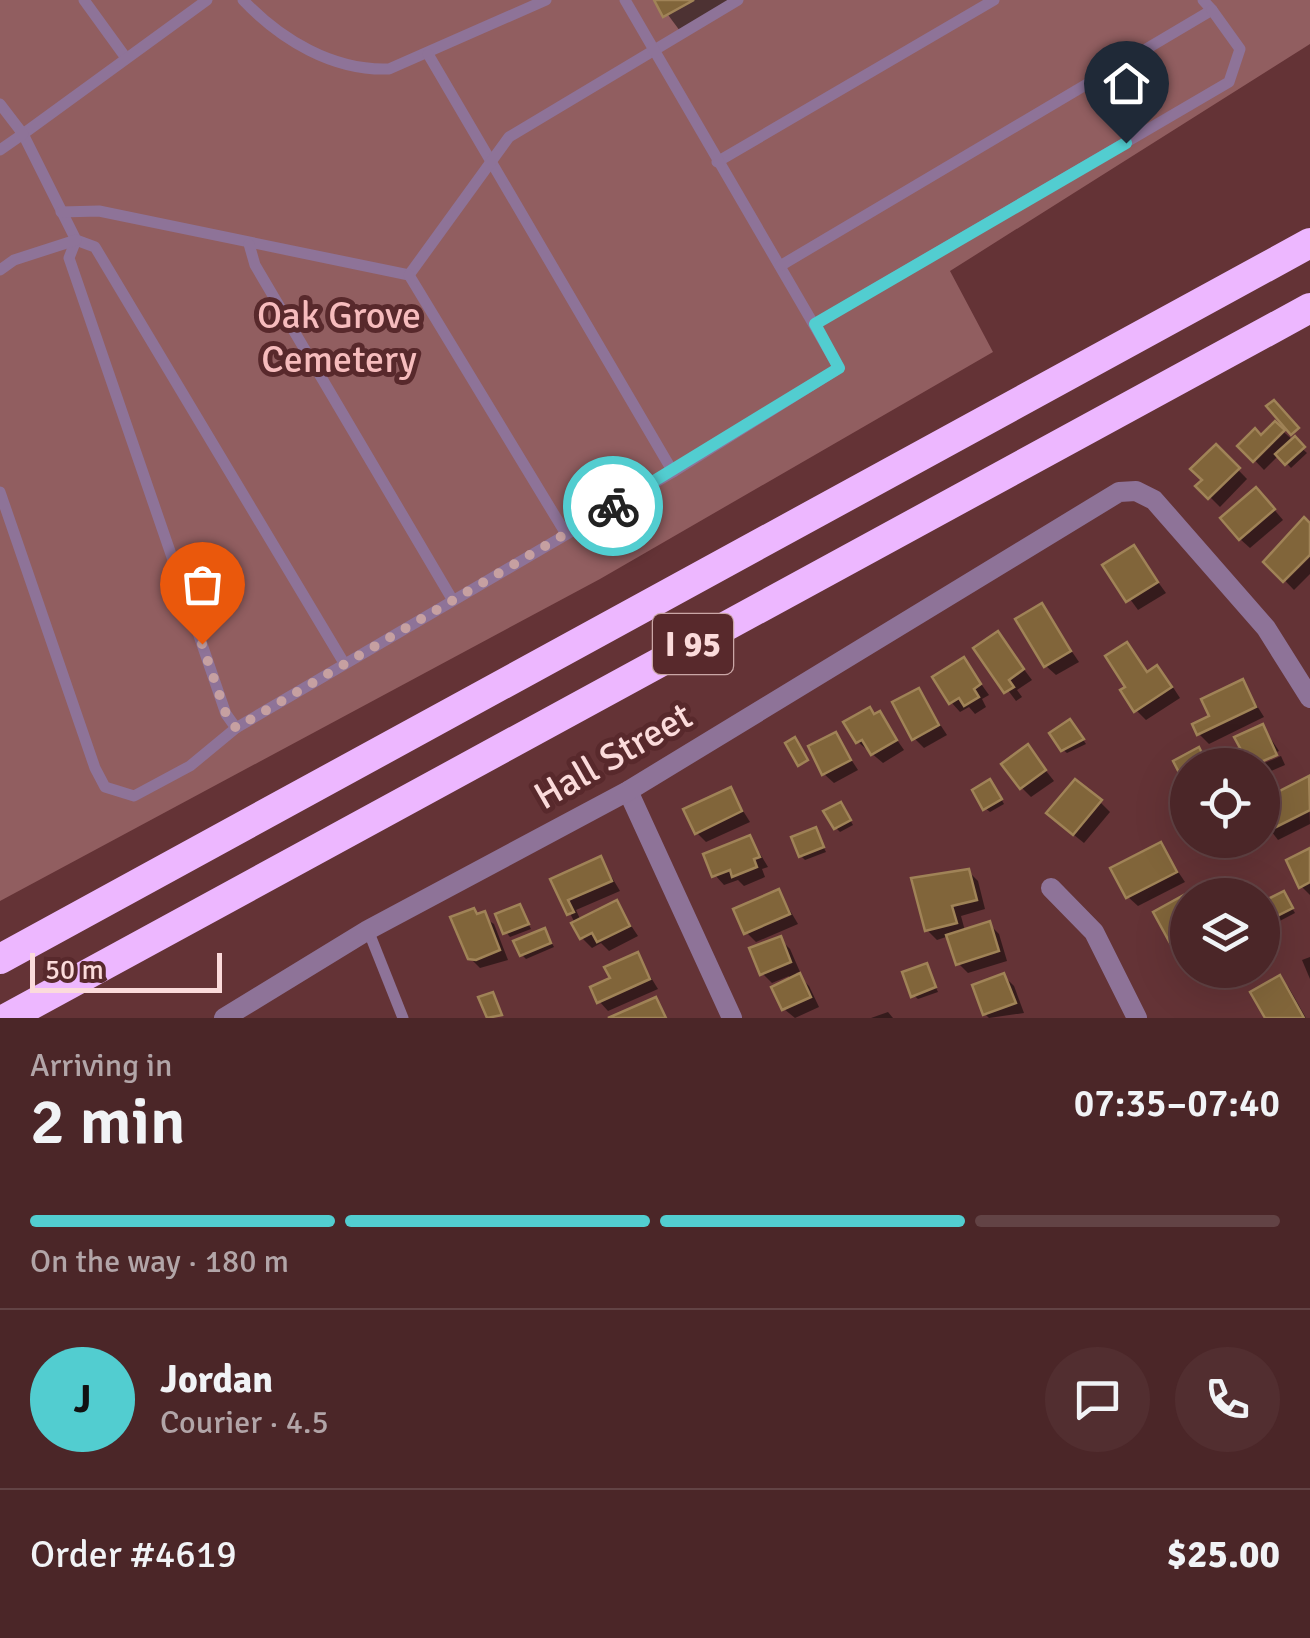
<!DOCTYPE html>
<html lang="en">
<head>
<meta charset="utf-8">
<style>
  :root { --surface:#4b2628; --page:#522e30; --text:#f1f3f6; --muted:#b2a5a8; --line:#624345; --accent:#52cdd0 }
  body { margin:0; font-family:Signika,sans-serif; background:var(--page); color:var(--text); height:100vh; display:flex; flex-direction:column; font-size:38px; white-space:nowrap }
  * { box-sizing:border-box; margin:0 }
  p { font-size:32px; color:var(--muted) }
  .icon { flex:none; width:55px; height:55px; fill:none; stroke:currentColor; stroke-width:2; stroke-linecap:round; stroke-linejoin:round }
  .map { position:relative; height:1018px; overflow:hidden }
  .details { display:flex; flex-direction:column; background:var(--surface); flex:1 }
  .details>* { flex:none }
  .buttons { position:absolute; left:1170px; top:748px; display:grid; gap:20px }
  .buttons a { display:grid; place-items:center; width:110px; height:110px; border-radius:50%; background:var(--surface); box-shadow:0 10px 40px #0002,0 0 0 2px var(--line); font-size:50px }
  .scale { position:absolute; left:30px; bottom:25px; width:192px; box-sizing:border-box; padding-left:10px; border:5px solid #fbdbdb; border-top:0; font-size:28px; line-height:35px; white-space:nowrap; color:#fbdbdb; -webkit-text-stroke:8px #58292c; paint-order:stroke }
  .pin { position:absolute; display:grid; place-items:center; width:85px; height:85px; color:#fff; margin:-102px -42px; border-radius:50% 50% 50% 0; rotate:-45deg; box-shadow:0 0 10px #0007 }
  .pin .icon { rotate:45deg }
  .courier { position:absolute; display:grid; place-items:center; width:100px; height:100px; margin:-50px; border:8px solid #52cdd0; border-radius:50%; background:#fff; color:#222; box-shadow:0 2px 12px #0007 }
  .overview em { font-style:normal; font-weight:600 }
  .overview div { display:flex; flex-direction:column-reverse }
  .overview { display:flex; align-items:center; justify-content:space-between; height:170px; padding:0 30px }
  h1 { font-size:65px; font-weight:600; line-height:75px }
  .bar { display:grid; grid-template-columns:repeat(4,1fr); gap:15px 10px; align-content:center; height:120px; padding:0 30px }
  .bar i { height:12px; border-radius:8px; background:var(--line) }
  .bar .selected { background:var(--accent) }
  .bar p { grid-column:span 4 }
  .line { display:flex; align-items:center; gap:25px; padding:0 30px; border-top:2px solid var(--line) }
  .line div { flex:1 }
  .round { display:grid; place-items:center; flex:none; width:105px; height:105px; border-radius:52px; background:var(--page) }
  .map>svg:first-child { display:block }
  .green { fill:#915e60 }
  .shadow { fill:#0007 }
  .building { fill:#81653a; stroke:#a08357; stroke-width:2.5 }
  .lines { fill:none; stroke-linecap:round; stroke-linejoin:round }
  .lane { stroke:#8e7398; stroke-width:11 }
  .street { stroke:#8e7398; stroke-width:20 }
  .highway { stroke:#edb7ff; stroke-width:30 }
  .done { stroke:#c6a0a1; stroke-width:10; stroke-dasharray:0 18 }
  .route { stroke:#52cdd0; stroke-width:12 }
  .labels { text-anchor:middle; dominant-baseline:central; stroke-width:10; stroke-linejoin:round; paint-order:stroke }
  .shield { fill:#58292c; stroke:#caa6a6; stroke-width:2.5 }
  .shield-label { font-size:35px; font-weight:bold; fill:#fbdbdb }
  .park-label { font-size:38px; fill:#f6bcbd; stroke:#58292c }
  .street-label { font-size:38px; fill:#fbdbdb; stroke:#58292c }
</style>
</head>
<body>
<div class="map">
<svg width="1310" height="1018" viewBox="0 0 1310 1018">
  <rect width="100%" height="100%" fill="#643336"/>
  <!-- green -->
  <path class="green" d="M0,0h1310v44l-360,227 43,81 -393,227 -600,322z"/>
  <!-- shadow -->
  <g class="shadow">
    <path d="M657,0h78l-55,31z"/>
    <path d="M1275,424l32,29 -16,15 -12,-13 -15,15 -23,-24 20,-8z"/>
    <path d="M1216,447l31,32 -27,28 -21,-21z"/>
    <path d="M1266,500l17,20 -33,28 -10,-9z"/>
    <path d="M1310,527v47l-16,16 -27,-28z"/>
    <path d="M1133,548l33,45 -28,17 -32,-44z"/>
    <path d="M1041,606l38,56 -23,13 -10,-9z"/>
    <path d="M998,635l34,45 -15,10 5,7 -6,4 -39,-52z"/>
    <path d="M1127,645l22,29 8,-6 10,10 13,20 -34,22 -10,-10 -8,-23z"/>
    <path d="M964,660l25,35 -7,4 4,8 -11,7 -6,-7 -9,5 -9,-10z"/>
    <path d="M1242,682l22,35 -55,27 -10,-10z"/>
    <path d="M918,691l29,44 -23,13 -10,-10z"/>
    <path d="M879,714l25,36 -21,13 -25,-21z"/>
    <path d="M1074,726l12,18 -19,9 -5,-4z"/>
    <path d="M1263,727l16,24 -31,14h-23z"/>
    <path d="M835,735l23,35 -24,13 -10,-9z"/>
    <path d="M1028,748l26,33 -23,16 -10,-10z"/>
    <path d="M1281,756l4,9 -23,10 -2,-10z"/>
    <path d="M1308,779l2,45 -32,16 -16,-21v-17z"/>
    <path d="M994,786l10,18 -14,8 -5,-4z"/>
    <path d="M730,790l20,32 -44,20 -9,-9z"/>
    <path d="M1100,802l10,10 -26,31 -25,-20z"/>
    <path d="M844,809l9,16 -13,7 -4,-4z"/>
    <path d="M815,830l11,22 -21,8 -4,-4z"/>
    <path d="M750,837l18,30 -6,2 3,8 -21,9 -6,-6 -14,5 -9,-10z"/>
    <path d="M1160,845l25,37 -47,24 -10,-9z"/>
    <path d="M1310,851v44l-9,-9z"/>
    <path d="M601,859l19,32 -44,19 5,11 35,-18 22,33 -29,15 -8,-8 -9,5 -10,-10 -28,-58z"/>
    <path d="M968,871l10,10 7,28 -24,7 4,15 24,-7 10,10 8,27 -39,12 -10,-10 -9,-27 -12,4 -10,-10z"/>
    <path d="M779,892l19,32 -42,18 -10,-10z"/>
    <path d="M1284,894l11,19 -21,11 -12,-19z"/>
    <path d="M1188,896v52l-6,3 -10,-9z"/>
    <path d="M520,907l11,22 -21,8 -4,-5z"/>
    <path d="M474,911l20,13 14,36 -28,8 -10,-10z"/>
    <path d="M545,931l9,16 -28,12 -4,-4z"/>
    <path d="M780,939l10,10 10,23 -4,1 13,13 10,21 -24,11 -11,-9 5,-33 -17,7 -10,-10z"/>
    <path d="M637,955l21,34 -50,22 -9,-10z"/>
    <path d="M1310,957v22l-8,-19z"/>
    <path d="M926,966l12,26 -20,7 -5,-4z"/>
    <path d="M1004,976l10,10 10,27 -35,5 -4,-4z"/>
    <path d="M1280,978l9,10 17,30h-38l-15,-26z"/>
    <path d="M888,1012l5,6h-22z"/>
  </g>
  <!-- building -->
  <g class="building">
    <path d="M654,0h40l-31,17z"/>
    <path d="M1274,400l25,28 -8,7 -25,-29z"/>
    <path d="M1275,421l10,9 -32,32 -16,-16 18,-18 6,7z"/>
    <path d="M1295,436l10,11 -20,18 -10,-11z"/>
    <path d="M1216,444l24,24 -32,31 -13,-13 7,-6 -12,-11z"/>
    <path d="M1256,487l19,22 -36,31 -19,-22z"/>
    <path d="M1304,517l6,6v32l-27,27 -20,-20z"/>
    <path d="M1134,545l24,37 -32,20 -24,-37z"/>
    <path d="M1042,603l29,48 -27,16 -29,-48z"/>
    <path d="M998,631l26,38 -15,11 5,7 -10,6 -31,-45z"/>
    <path d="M1127,642l20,30 10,-7 15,22 -38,25 -14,-22 5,-3 -20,-31z"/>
    <path d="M964,657l17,27 -7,5 5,8 -15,9 -5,-8 -10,6 -17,-27z"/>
    <path d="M1243,679l13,28 -59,28 -5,-11 17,-8 -8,-17z"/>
    <path d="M919,688l20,37 -27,15 -20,-38z"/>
    <path d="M870,707l4,7 6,-3 17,29 -26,15 -9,-15 -6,3 -13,-21z"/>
    <path d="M1070,719l14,20 -23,12 -12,-18z"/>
    <path d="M1263,724l14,31 -23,10h-32l-3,-7 21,-10 -6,-11z"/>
    <path d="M836,732l15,28 -29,15 -14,-29z"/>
    <path d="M795,737l13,23 -10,6 -13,-23z"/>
    <path d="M1028,744l18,26 -26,19 -19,-25z"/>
    <path d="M1199,747l9,18h-20l-3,19 -12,-23z"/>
    <path d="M1309,776l1,34 -44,22 -4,-32z"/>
    <path d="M990,779l12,20 -19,11 -11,-20z"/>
    <path d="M1075,779l27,21 -29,35 -27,-22z"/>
    <path d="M731,787l11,24 -47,23 -12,-25z"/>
    <path d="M841,802l10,18 -17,9 -11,-18z"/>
    <path d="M816,827l8,20 -25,10 -8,-20z"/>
    <path d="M750,835l10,22 -6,2 3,8 -25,10 -2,-7 -18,7 -9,-23z"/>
    <path d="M1161,842l16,30 -51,26 -16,-30z"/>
    <path d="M1310,848v34l-11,6 -13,-28z"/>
    <path d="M601,856l11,25 -44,19 6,12 -7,3 -17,-36z"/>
    <path d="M969,869l8,31 -25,6 5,17 -32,8 -14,-53z"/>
    <path d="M1202,885l5,10h-19v39l-18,9 -17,-31z"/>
    <path d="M779,889l11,25 -46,20 -11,-25z"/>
    <path d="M1284,891l9,17 -26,13 -5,-19z"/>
    <path d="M617,900l13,26 -33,16 -5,-9 -12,6 -9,-16z"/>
    <path d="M520,904l9,20 -26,10 -8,-20z"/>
    <path d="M474,908l3,6 8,-3 15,39 -24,10 -8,-1 -18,-42z"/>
    <path d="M990,921l9,30 -43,14 -10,-30z"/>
    <path d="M545,928l6,15 -31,13 -7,-15z"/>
    <path d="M781,936l10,26 -31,13 -11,-27z"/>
    <path d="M638,952l12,27 -53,24 -7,-16 20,-9 -6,-11z"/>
    <path d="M927,963l9,24 -25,10 -9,-25z"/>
    <path d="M800,973l11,24 -29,13 -11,-23z"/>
    <path d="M1004,973l12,30 -33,12 -11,-30z"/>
    <path d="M1280,975l24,43h-39l-15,-26z"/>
    <path d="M493,992l9,23 -15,3 -9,-21z"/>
    <path d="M656,997l10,21h-58z"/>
  </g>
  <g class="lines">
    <!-- lane -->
    <g class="lane">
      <path d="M84,0l42,58"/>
      <path d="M207,0l-184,134 53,106 19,7 249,416"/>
      <path d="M243,0c38,40 90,71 146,69l157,-69"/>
      <path d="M428,54l245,418"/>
      <path d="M0,104l23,30 -23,16"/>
      <path d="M717,162l277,-162"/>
      <path d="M61,212l38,-1 310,64 100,-138 229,-137"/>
      <path d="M76,240l-7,18 157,456 10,14 437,-256 166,-104 -214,-368"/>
      <path d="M249,244l6,21 197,334"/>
      <path d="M780,266l432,-256 -9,-10"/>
      <path d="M0,270l14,-10 62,-20"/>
      <path d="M409,275l157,259"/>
      <path d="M815,324l414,-242 11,-33 -28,-39"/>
      <path d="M0,492l95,276 10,19 29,9 56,-30 46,-38"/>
      <path d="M368,930l35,88"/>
    </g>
    <!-- street -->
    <g class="street">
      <path d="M628,791l104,227"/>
      <path d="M1051,888l43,44 43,86"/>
      <path d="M224,1018l144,-88 260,-139 491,-299 17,-1 18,9 112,128 44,70"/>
    </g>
    <!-- highway -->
    <g class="highway">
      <path d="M0,959l1310,-716"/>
      <path d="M7,1018l1303,-710"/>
    </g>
  </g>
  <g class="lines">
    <!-- done -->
    <path class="done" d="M202,644l24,70 10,14 377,-222"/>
    <!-- route -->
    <path class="route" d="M613,506l226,-138 -24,-44 311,-181"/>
  </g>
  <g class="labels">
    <!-- shield labels -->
    <rect class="shield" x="653" y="614" width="80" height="60" rx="8"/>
    <g class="shield-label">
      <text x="693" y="644">I 95</text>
    </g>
    <!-- park labels -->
    <g class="park-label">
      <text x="339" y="315">Oak Grove<tspan x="339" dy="44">Cemetery</tspan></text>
    </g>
    <!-- street labels -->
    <g class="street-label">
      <text transform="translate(613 756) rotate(-30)">Hall Street</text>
    </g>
  </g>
</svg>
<div class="buttons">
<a><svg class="icon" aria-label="locate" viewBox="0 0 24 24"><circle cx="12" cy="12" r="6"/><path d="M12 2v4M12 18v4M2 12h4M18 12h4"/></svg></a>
<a><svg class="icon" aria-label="layers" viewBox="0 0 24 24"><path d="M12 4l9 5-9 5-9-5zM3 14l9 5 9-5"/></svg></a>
</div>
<div class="scale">50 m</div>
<div class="pin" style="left:202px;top:644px;background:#ea580c"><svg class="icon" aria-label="bag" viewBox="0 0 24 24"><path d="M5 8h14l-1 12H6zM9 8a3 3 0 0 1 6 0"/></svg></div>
<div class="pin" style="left:1126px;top:143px;background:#1f2937"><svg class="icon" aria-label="home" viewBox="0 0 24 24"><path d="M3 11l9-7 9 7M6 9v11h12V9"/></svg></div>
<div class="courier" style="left:613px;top:506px"><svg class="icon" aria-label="bike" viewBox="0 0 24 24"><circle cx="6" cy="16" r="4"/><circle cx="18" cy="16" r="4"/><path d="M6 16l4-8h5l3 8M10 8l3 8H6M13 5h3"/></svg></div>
</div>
<section class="details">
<div class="overview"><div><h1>2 min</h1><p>Arriving in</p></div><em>07:35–07:40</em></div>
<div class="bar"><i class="selected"></i><i class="selected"></i><i class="selected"></i><i></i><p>On the way · 180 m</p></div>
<div class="line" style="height:180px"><b class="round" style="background:var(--accent);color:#111">J</b><div><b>Jordan</b><p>Courier · 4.5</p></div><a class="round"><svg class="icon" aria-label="chat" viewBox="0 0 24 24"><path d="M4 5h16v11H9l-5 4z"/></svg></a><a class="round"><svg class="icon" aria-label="phone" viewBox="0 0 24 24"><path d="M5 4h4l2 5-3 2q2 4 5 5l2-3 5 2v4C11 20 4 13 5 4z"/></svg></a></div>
<div class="line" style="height:130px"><div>Order #4619</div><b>$25.00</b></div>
</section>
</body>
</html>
